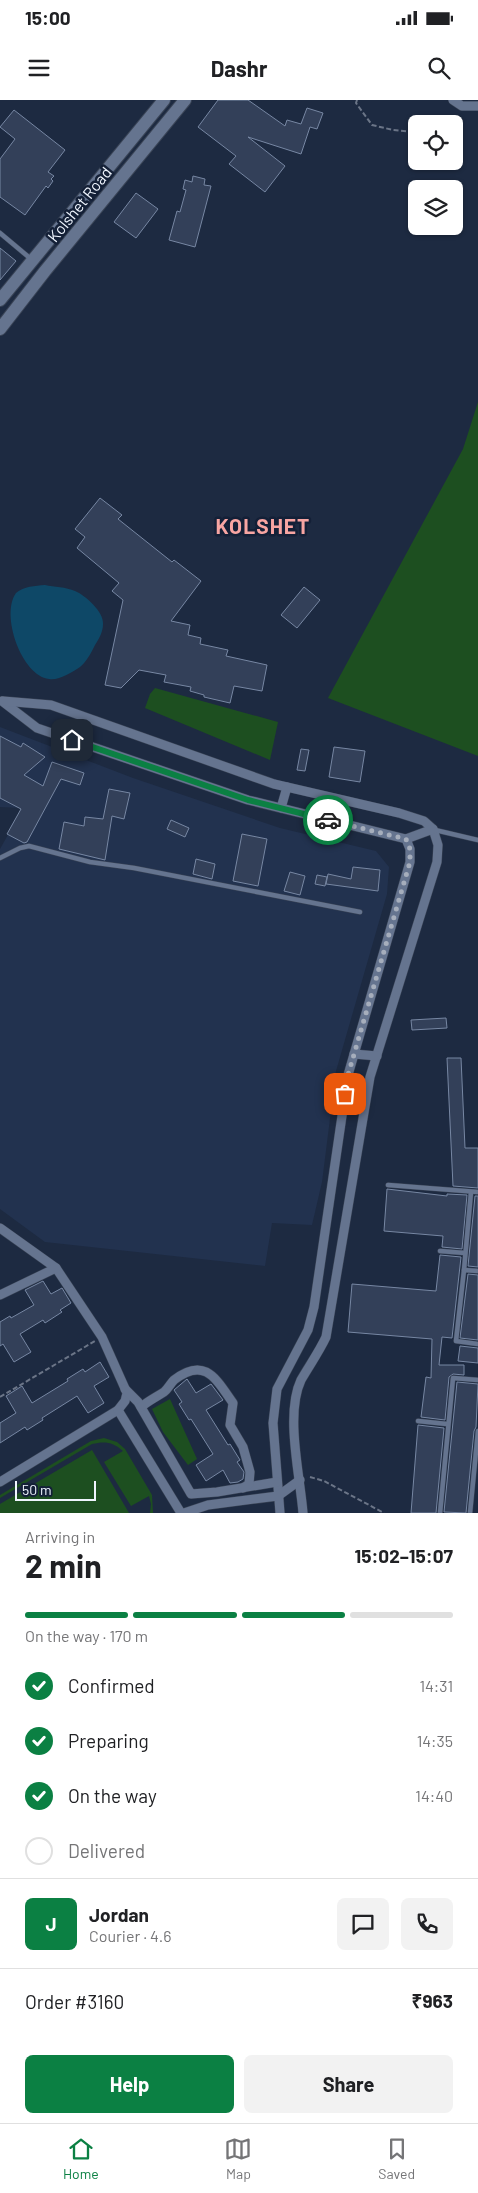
<!DOCTYPE html>
<html lang="en">
<head>
<meta charset="utf-8">
<style>
  :root { --surface:#fff; --page:#f2f2f2; --text:#202124; --muted:#757577; --line:#e0e0e0; --accent:#0b8043 }
  body { margin:0; font-family:Barlow,sans-serif; background:var(--page); color:var(--text); height:100vh; display:flex; flex-direction:column; font-size:19px; white-space:nowrap }
  * { box-sizing:border-box; margin:0 }
  p { font-size:16px; color:var(--muted) }
  .icon { flex:none; width:28px; height:28px; fill:none; stroke:currentColor; stroke-width:2; stroke-linecap:round; stroke-linejoin:round }
  .map { position:relative; height:1413px; overflow:hidden }
  .sheet { display:flex; flex-direction:column; background:var(--surface); flex:1 }
  .sheet>* { flex:none }
  .controls { position:absolute; left:408px; top:15px; display:grid; gap:10px }
  .controls a { display:grid; place-items:center; width:55px; height:55px; border-radius:8px; background:var(--surface); box-shadow:0 1px 4px #0004; font-size:25px }
  .scale { position:absolute; left:15px; bottom:12px; width:81px; box-sizing:border-box; padding-left:5px; border:2px solid #eff5fe; border-top:0; font-size:14px; line-height:18px; white-space:nowrap; color:#eff5fe; -webkit-text-stroke:4px #142037; paint-order:stroke }
  .pin { position:absolute; display:grid; place-items:center; width:42px; height:42px; color:#fff; margin:-21px; border-radius:10px; box-shadow:0 2px 8px #0006 }
  .courier { position:absolute; display:grid; place-items:center; width:50px; height:50px; margin:-25px; border:4px solid #0b8043; border-radius:50%; background:#fff; color:#222; box-shadow:0 1px 6px #0007 }
  .summary em { font-style:normal; font-weight:700 }
  .summary div { display:flex; flex-direction:column-reverse }
  .summary { display:flex; align-items:center; justify-content:space-between; height:85px; padding:0 25px }
  h1 { font-size:32px; font-weight:700; line-height:38px }
  .bar { display:grid; grid-template-columns:repeat(4,1fr); gap:8px 5px; align-content:center; height:60px; padding:0 25px }
  .bar i { height:6px; border-radius:4px; background:var(--line) }
  .bar .selected { background:var(--accent) }
  .bar p { grid-column:span 4 }
  .line { display:flex; align-items:center; gap:12px; padding:0 25px; border-top:1px solid var(--line) }
  .line div { flex:1 }
  .round { display:grid; place-items:center; flex:none; width:52px; height:52px; border-radius:8px; background:var(--page) }
  ol { padding:0 25px; list-style:none }
  li { display:flex; align-items:center; gap:15px; height:55px }
  li p { margin-inline-start:auto }
  li .icon { padding:5px; border-radius:50%; background:var(--accent); color:#fff; stroke-width:4 }
  li:last-child { color:var(--muted) }
  li i { width:28px; height:28px; border:2px solid var(--line); border-radius:50% }
  .button { display:flex; gap:10px; margin-top:auto; padding:10px 25px }
  .button a { flex:1; height:58px; border-radius:8px; background:var(--accent); color:#fff; font-size:20px; font-weight:700; line-height:58px; text-align:center }
  .button a+a { background:var(--page); color:var(--text) }
  .status { display:flex; justify-content:space-between; align-items:center; height:35px; padding:0 25px; background:var(--surface); direction:ltr }
  .status svg { height:14px; fill:currentColor }
  header { display:flex; justify-content:space-between; align-items:center; height:65px; padding:0 25px; background:var(--surface); font-size:22px; font-weight:700 }
  .dock { display:flex; justify-content:space-around; align-items:center; height:70px; border-top:1px solid var(--line); background:var(--surface); font-size:14px; color:var(--muted) }
  .dock a { display:grid; justify-items:center; gap:2px }
  .dock .selected { color:var(--accent) }
  .map>svg:first-child { display:block }
  .built { fill:#22324f }
  .green { fill:#1d4f20 }
  .water { fill:#0e4867 }
  .building { fill:#334059; stroke:#7787a3 }
  .lines { fill:none; stroke-linecap:round; stroke-linejoin:round }
  .lane-casing { stroke:#3a4456; stroke-width:5.5 }
  .street-casing { stroke:#3a4456; stroke-width:10 }
  .secondary-casing { stroke:#3a4456; stroke-width:14 }
  .path { stroke:#6b7587; stroke-width:2; stroke-dasharray:5 2.5; stroke-linecap:butt }
  .lane { stroke:#65748f; stroke-width:4.5 }
  .street { stroke:#65748f; stroke-width:9 }
  .secondary { stroke:#65748f; stroke-width:12 }
  .done { stroke:#a6aebc; stroke-width:5; stroke-dasharray:0 9 }
  .route { stroke:#0b8043; stroke-width:6 }
  .labels { text-anchor:middle; dominant-baseline:central; stroke-width:5; stroke-linejoin:round; paint-order:stroke }
  .street-label { font-size:16px; fill:#eff5fe; stroke:#142037 }
  .district-label { font-size:21px; font-weight:bold; letter-spacing:1px; fill:#f8a5a2; stroke:#142037 }
</style>
</head>
<body>
<div class="status"><b>15:00</b><svg viewBox="0 0 49 12"><path d="M0 12V9h3v3zM5 12V6h3v6zM10 12V3h3v9zM15 12V0h3v12zM26 1h20v11H26zM47 4h2v5h-2z"/></svg></div>
<header><svg class="icon" aria-label="menu" viewBox="0 0 24 24"><path d="M4 6h16M4 12h16M4 18h16"/></svg>Dashr<svg class="icon" aria-label="search" viewBox="0 0 24 24"><circle cx="10" cy="10" r="6"/><path d="M15 15l6 6"/></svg></header>
<div class="map">
<svg width="478" height="1413" viewBox="0 0 478 1413">
  <rect width="100%" height="100%" fill="#1d2a41"/>
  <!-- built -->
  <path class="built" d="M0,627l133,51 147,50 96,23 13,16 -2,27 -51,177 -14,111 -10,43 -40,-2 -7,43 -220,-24 -45,-33v-360l23,-41 -23,-1z"/>
  <!-- green -->
  <g class="green">
    <path d="M478,302v354l-150,-58 135,-249z"/>
    <path d="M155,588l123,34 -8,38 -125,-52 5,-14z"/>
    <path d="M170,1299l27,60 -9,6 -25,-33 -11,-23z"/>
    <path d="M104,1338l13,4 8,7 27,46 1,18h-3l1,-9 -2,-8 -18,10 -27,-44 19,-11c-10,-9 -18,-10 -31,-7l-92,54v-3l91,-54z"/>
    <path d="M92,1350l37,63h-129v-9z"/>
  </g>
  <!-- water -->
  <path class="water" d="M45,485c9,2 21,2 30,6 10,4 29,21 28,33 0,8 -4,15 -8,21 -4,8 -8,16 -15,22 -7,5 -22,14 -31,12 -27,-3 -49,-64 -33,-86 8,-7 19,-7 29,-8z"/>
  <!-- building -->
  <g class="building">
    <path d="M218,0h30l37,26 2,-6 14,4 6,-16 16,5 -6,16 -7,-2 -9,27 -53,-17 37,29 -20,26 -36,-28 7,-8 -38,-29z"/>
    <path d="M14,10l51,40 -17,22 6,4 -3,3 2,2 -5,7 -2,-2 -21,29 -25,-18v-38l15,-20 -15,-12z"/>
    <path d="M193,76l12,3 -1,6 7,1 -16,61 -26,-7 8,-29 3,1 6,-22 -3,-1 2,-9 7,2z"/>
    <path d="M136,93l22,16 -22,29 -22,-16z"/>
    <path d="M0,148l16,13 -16,19z"/>
    <path d="M100,398l22,17 -4,4 54,43 2,-2 27,21 -30,40 19,4 -2,10 13,3 -1,6 28,6 -2,6 41,9 -5,26 -28,-5 -4,17 -26,-6v-2l-14,-4 1,-4 -27,-5 2,-7 -27,-5 -18,18 -16,-3 18,-85 -11,-9 7,-8 -42,-35 8,-11 -10,-8z"/>
    <path d="M304,487l16,13 -23,28 -16,-13z"/>
    <path d="M0,636l21,11 2,-4 22,14 -21,18 19,11 9,-24 32,11 -4,12 -19,-6 -34,63 -3,1 -17,-9 14,-25 -21,-11z"/>
    <path d="M334,647l31,4 -5,31 -31,-5z"/>
    <path d="M301,649l8,1 -4,21 -8,-1z"/>
    <path d="M109,689l21,4 -6,26 -12,-3 -7,44 -46,-11 5,-27 20,4 1,-9 18,2z"/>
    <path d="M171,720l18,8 -4,9 -18,-8z"/>
    <path d="M242,734l25,5 -9,47 -25,-5z"/>
    <path d="M196,759l19,5 -3,15 -19,-5z"/>
    <path d="M353,767l27,3 -2,21 -52,-7 2,-10 23,5z"/>
    <path d="M290,772l15,4 -5,19 -16,-4z"/>
    <path d="M317,775l10,2 -2,9 -10,-2z"/>
    <path d="M446,918l1,10 -35,2 -1,-10z"/>
    <path d="M447,958h14l4,90h13v40l-25,-2z"/>
    <path d="M387,1089l60,7v-2l20,1 -5,54 -20,-2 1,-11 -59,-5z"/>
    <path d="M475,1096h3v71l-10,-1z"/>
    <path d="M440,1155l21,2 -9,81 -10,-1 -3,28h25v10l-11,-1 -4,3 -4,43 -24,-3 5,-40 5,1 1,-39 -84,-7 4,-48 84,7z"/>
    <path d="M468,1174l10,1v65l-18,-2z"/>
    <path d="M43,1181l8,13 11,-6 9,15 -11,7 2,2 -17,11 -2,-3 -23,14 11,18 -17,10 -11,-18 -3,2v-24l10,-6 1,2 23,-13 -9,-15z"/>
    <path d="M460,1246l18,2v15l-20,-2z"/>
    <path d="M100,1262l9,15 -15,9 10,17 -16,10 -11,-17 -35,22 1,2 -16,10 -2,-3 -25,16v-20l16,-10 -10,-17 16,-10 10,17 36,-22 -1,-2 16,-10 2,3z"/>
    <path d="M187,1279l9,14 15,-9 12,16 -17,10 22,35 2,-1 10,16 -3,2 7,10 -1,7 -5,3 -8,1 -7,-13 -17,11 -10,-16 17,-11 -22,-35 -2,1 -10,-16 3,-2 -8,-12z"/>
    <path d="M457,1282l21,2 -2,43 -2,4 -8,82 -22,-1z"/>
    <path d="M418,1325l26,3 -8,85h-25z"/>
  </g>
  <g class="lines">
    <!-- lane casing -->
    <g class="lane-casing">
      <g id="lane">
        <path d="M0,133l31,26"/>
        <path d="M435,730l43,10"/>
        <path d="M0,758l20,-10 9,-2 61,16 44,6 226,44"/>
        <path d="M388,1085l90,7"/>
        <path d="M440,1151l25,2"/>
        <path d="M464,1170l7,-78"/>
        <path d="M478,1171l-14,-1 -8,71 22,3"/>
        <path d="M418,1321l29,3"/>
        <path d="M440,1413l13,-135 25,2"/>
        <path d="M470,1413l8,-82"/>
      </g>
    </g>
    <!-- street casing -->
    <g class="street-casing">
      <g id="street">
        <path d="M453,0l9,6h16"/>
        <path d="M2,601l35,27 211,72 158,39 4,10v13l-62,213 -34,232 -6,23 -31,59 -4,34 7,90"/>
        <path d="M3,601l48,4 223,79 125,29 25,8 9,8 5,16 -1,17 -67,215 -44,260c-7,15 -17,29 -25,43 -16,34 -1,95 2,133"/>
        <path d="M281,708l6,-21"/>
        <path d="M406,739l27,-10"/>
        <path d="M354,954l23,2"/>
        <path d="M0,1128l56,40 46,69 25,56 -2,8 -7,9 -118,72"/>
        <path d="M0,1195l56,-27"/>
        <path d="M125,1289l13,13 53,92 26,-2 60,-10"/>
        <path d="M141,1307c7,-6 15,-10 23,-15 4,-3 6,-8 10,-12 31,-24 42,-1 59,23l-3,22 13,22 7,25 -1,12 -6,4"/>
        <path d="M118,1310l63,103"/>
        <path d="M184,1413l24,-8 70,-9 22,-16"/>
      </g>
    </g>
    <!-- secondary casing -->
    <g class="secondary-casing">
      <g id="secondary">
        <path d="M0,200l164,-200"/>
        <path d="M0,229l45,-58 140,-171"/>
      </g>
    </g>
    <!-- path -->
    <g class="path">
      <path d="M357,0l-1,3 16,22 21,5 23,2"/>
      <path d="M0,1297l95,-56"/>
      <path d="M310,1377l14,4 60,32"/>
    </g>
    <!-- lane -->
    <use href="#lane" class="lane"/>
    <!-- street -->
    <use href="#street" class="street"/>
    <!-- secondary -->
    <use href="#secondary" class="secondary"/>
  </g>
  <g class="lines">
    <!-- done -->
    <path class="done" d="M328,720l78,19 4,10v13l-62,213 -3,19"/>
    <!-- route -->
    <path class="route" d="M72,640l176,60 80,20"/>
  </g>
  <g class="labels">
    <!-- street labels -->
    <g class="street-label">
      <text transform="translate(79 104) rotate(-51)">Kolshet Road</text>
    </g>
    <!-- district labels -->
    <g class="district-label">
      <text x="263" y="425">KOLSHET</text>
    </g>
  </g>
</svg>
<div class="controls">
<a><svg class="icon" aria-label="locate" viewBox="0 0 24 24"><circle cx="12" cy="12" r="6"/><path d="M12 2v4M12 18v4M2 12h4M18 12h4"/></svg></a>
<a><svg class="icon" aria-label="layers" viewBox="0 0 24 24"><path d="M12 4l9 5-9 5-9-5zM3 14l9 5 9-5"/></svg></a>
</div>
<div class="scale">50 m</div>
<div class="pin" style="left:345px;top:994px;background:#ea580c"><svg class="icon" aria-label="bag" viewBox="0 0 24 24"><path d="M5 8h14l-1 12H6zM9 8a3 3 0 0 1 6 0"/></svg></div>
<div class="pin" style="left:72px;top:640px;background:#1f2937"><svg class="icon" aria-label="home" viewBox="0 0 24 24"><path d="M3 11l9-7 9 7M6 9v11h12V9"/></svg></div>
<div class="courier" style="left:328px;top:720px"><svg class="icon" aria-label="car" viewBox="0 0 24 24"><path d="M5 17H2v-5l4-1 3-4h7l3 4 3 1v5h-3M9 17h6M6 11h13"/><circle cx="7" cy="17" r="2"/><circle cx="17" cy="17" r="2"/></svg></div>
</div>
<section class="sheet">
<div class="summary"><div><h1>2 min</h1><p>Arriving in</p></div><em>15:02–15:07</em></div>
<div class="bar"><i class="selected"></i><i class="selected"></i><i class="selected"></i><i></i><p>On the way · 170 m</p></div>
<ol>
<li><svg class="icon" aria-label="check" viewBox="0 0 24 24"><path d="M5 12l5 5 9-10"/></svg>Confirmed<p>14:31</p></li>
<li><svg class="icon" aria-label="check" viewBox="0 0 24 24"><path d="M5 12l5 5 9-10"/></svg>Preparing<p>14:35</p></li>
<li><svg class="icon" aria-label="check" viewBox="0 0 24 24"><path d="M5 12l5 5 9-10"/></svg>On the way<p>14:40</p></li>
<li><i></i>Delivered</li>
</ol>
<div class="line" style="height:90px"><b class="round" style="background:var(--accent);color:#fff">J</b><div><b>Jordan</b><p>Courier · 4.6</p></div><a class="round"><svg class="icon" aria-label="chat" viewBox="0 0 24 24"><path d="M4 5h16v11H9l-5 4z"/></svg></a><a class="round"><svg class="icon" aria-label="phone" viewBox="0 0 24 24"><path d="M5 4h4l2 5-3 2q2 4 5 5l2-3 5 2v4C11 20 4 13 5 4z"/></svg></a></div>
<div class="line" style="height:65px"><div>Order #3160</div><b>₹963</b></div>
<div class="button"><a>Help</a><a>Share</a></div>
</section>
<nav class="dock">
<a class="selected"><svg class="icon" aria-label="home" viewBox="0 0 24 24"><path d="M3 11l9-7 9 7M6 9v11h12V9"/></svg>Home</a>
<a><svg class="icon" aria-label="map" viewBox="0 0 24 24"><path d="M3 6l6-2 6 2 6-2v14l-6 2-6-2-6 2zM9 4v14M15 6v14"/></svg>Map</a>
<a><svg class="icon" aria-label="saved" viewBox="0 0 24 24"><path d="M7 4h10v16l-5-4-5 4z"/></svg>Saved</a>
</nav>
</body>
</html>
